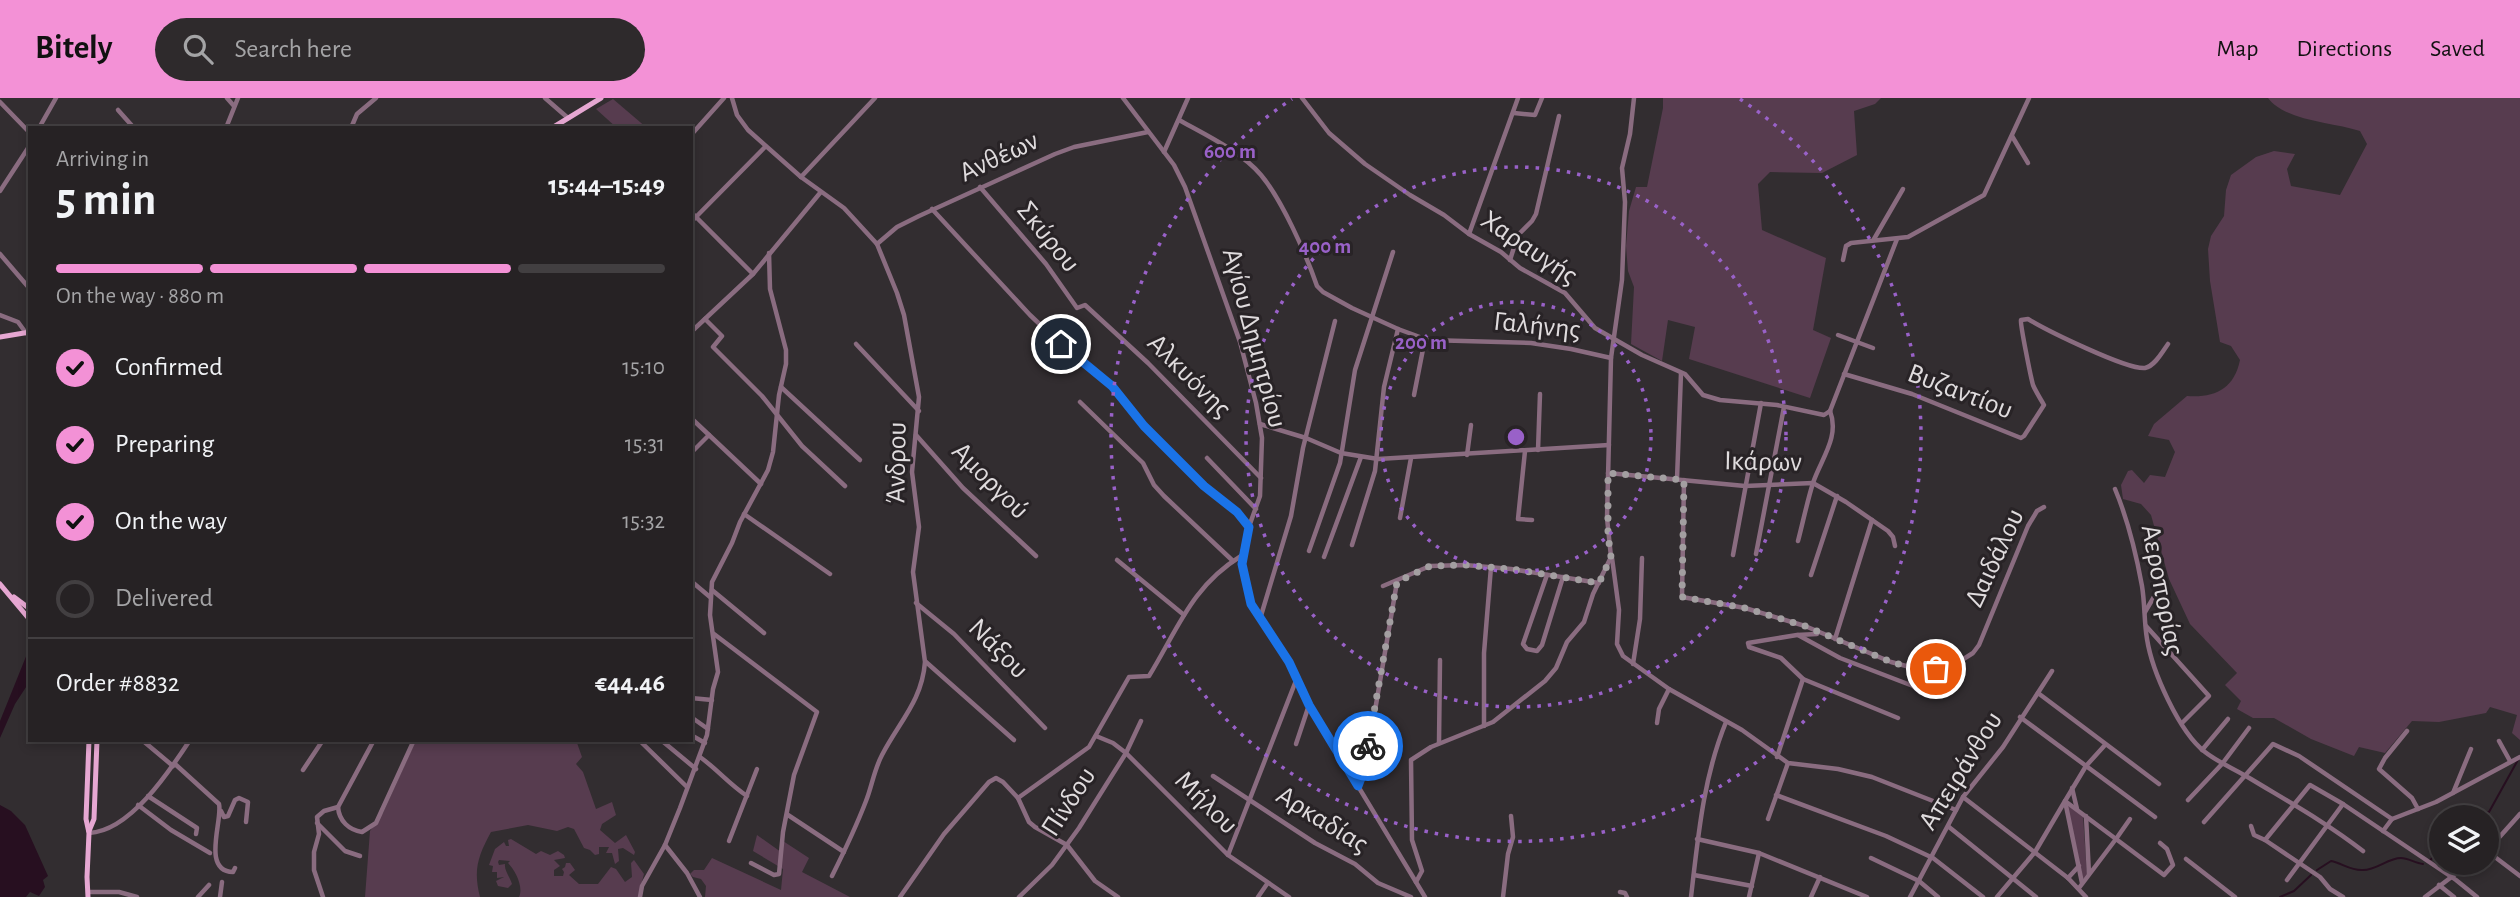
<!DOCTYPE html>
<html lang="en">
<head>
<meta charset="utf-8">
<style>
  :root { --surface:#262224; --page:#2e2a2c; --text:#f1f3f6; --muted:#a4a4a6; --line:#423f41; --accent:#f391d6 }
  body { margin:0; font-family:"Alegreya Sans",sans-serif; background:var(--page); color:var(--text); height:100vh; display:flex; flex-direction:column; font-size:26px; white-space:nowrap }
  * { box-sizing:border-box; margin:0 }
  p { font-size:23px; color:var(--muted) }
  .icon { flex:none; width:38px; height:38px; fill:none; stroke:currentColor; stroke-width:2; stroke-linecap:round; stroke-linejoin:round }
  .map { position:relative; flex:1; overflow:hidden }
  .details { position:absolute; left:28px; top:28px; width:665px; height:616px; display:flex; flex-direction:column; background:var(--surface); border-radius:0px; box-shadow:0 4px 10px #0003,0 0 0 2px var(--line) }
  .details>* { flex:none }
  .controls { position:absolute; left:2429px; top:707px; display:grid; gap:14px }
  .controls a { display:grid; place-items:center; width:70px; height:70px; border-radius:50%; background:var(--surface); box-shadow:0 4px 10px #0003,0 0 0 2px var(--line); font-size:35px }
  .pin { position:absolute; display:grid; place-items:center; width:60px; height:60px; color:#fff; margin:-30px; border:4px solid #fff; border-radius:50%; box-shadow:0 2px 7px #0007 }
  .courier { position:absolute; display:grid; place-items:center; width:70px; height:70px; margin:-35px; border:5px solid #1a73e8; border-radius:50%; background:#fff; color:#222; box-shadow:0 2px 9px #0007 }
  .overview em { font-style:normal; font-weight:600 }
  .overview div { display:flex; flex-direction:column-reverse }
  .overview { display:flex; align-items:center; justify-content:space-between; height:119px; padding:0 28px }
  h1 { font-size:46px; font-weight:600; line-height:52px }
  .bar { display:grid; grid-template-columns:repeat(4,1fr); gap:10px 7px; align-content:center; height:84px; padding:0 28px }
  .bar i { height:9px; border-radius:5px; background:var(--line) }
  .bar .active { background:var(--accent) }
  .bar p { grid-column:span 4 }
  .line { display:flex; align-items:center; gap:18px; padding:0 28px; border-top:2px solid var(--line) }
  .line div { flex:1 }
  ol { padding:0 28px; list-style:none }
  li { display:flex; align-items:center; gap:21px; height:77px }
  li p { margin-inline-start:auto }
  li .icon { padding:7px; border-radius:50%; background:var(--accent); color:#111; stroke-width:4 }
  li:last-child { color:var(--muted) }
  li i { width:38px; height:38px; border:4px solid var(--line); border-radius:50% }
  header { display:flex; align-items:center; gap:42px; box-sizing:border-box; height:98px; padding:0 35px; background:var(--accent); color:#111 }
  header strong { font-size:33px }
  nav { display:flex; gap:38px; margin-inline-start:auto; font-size:24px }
  .search { width:490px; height:63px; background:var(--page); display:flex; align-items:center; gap:18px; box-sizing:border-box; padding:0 24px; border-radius:38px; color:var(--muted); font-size:26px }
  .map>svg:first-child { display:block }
  .green { fill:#573c4f }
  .water { fill:#270f20 }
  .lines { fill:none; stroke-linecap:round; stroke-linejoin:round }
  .stream { stroke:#270f20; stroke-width:2 }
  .minor { stroke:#8a6c80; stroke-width:4.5 }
  .major { stroke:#e6a7d2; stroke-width:5 }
  .done { stroke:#a39fa1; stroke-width:7; stroke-dasharray:0 12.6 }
  .route { stroke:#1a73e8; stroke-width:9 }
  .ring { fill:none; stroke:#9961c8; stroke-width:3.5; stroke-dasharray:3.5 7 }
  .labels { text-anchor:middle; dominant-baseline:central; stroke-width:6; stroke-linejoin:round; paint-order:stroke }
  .street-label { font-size:28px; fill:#e0dcde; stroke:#282326 }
  .centre { fill:#9961c8; stroke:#282326; stroke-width:3.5 }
  .ring-label { font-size:21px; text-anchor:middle; font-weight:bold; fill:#9961c8; stroke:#282326; stroke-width:6; stroke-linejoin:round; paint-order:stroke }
</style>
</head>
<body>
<header>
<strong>Bitely</strong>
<div class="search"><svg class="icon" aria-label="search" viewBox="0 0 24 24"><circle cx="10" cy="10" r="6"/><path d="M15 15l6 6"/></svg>Search here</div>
<nav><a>Map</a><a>Directions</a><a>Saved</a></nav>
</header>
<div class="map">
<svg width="2520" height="799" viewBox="0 0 2520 799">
  <rect width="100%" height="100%" fill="#322d30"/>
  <!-- green -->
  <g class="green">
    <path d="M1663,0h218l-6,6 -21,7 3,44 -35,18 -52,-1 -12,12 4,46 64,28 -13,72 18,8 -21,60 -121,-39 6,-32 -27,-7 -6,41 -31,-17 3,-57 -6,-16 -2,-25 3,-35 7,-24h11l16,-79z"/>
    <path d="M2268,0h252v642l-8,-7 5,-18 -27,-8 -4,6 -47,9 -27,-1 -27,32 -26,-6 -5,9 -43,-17 -37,-21h-21l-16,-9 4,-8 -16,-16 12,-12 -47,-49 -21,-45 -18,-64 -10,-11 -18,-5 -2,-14 7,-14 4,-1 12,13 6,-8 15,2 10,-25 -6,-12 -21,-4 6,-12 33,-28c28,2 47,-7 53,-36l-9,-14 -11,-4 -10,-61 -2,-32 3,-13 13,-20 2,-26 5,-15 25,-18 18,-6 21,3 -8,15 4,17 49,9 27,-51 -7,-13c-28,-9 -75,-10 -92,-33z"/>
    <path d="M613,1l34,29h-30l-21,-19z"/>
    <path d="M416,642h160l6,17 -6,7 7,8 13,37 16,-7 4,13 -14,9 -2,6 15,13 11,-8 9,17 -1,3 -11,-7 -5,1 1,12 -4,3 -3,-11h-6l3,-6h-10v7l-4,1 -5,-5 -6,-2 -10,-19 -6,-2 -11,4 -29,-6 -37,7c-13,24 -18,38 -11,65h-115l5,-66 13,-18z"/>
    <path d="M2067,706l16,12 4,58 -4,5z"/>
    <path d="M757,737l24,17 2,-11 26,17 -7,14 48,25h-145l1,-11 -5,-7 -8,-2 -3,-3 4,-4h10l8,-12 69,32 2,-21 -30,-18z"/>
    <path d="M511,741l25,15 5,-3 9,4 8,-4 6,4 1,3 -11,2 6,6 -6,4v6h9l1,-4 -2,-3 3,-2 1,-4h4l5,7 -6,5 10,9h19l13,-17 5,2 9,13 7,-5 -1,-14 3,-3 10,14 -6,23h-119c5,-10 -4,-27 -11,-34l2,-2 -11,-1 -1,2 1,3 6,-1c-1,6 5,13 7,20l-4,4 -10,-2 -2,-5 8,-4 -7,1v-6h-5l1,-6 -4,-1 6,-16 9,-7 2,4h3l-1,-6z"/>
  </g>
  <!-- water -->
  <g class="water">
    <path d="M27,556h3v27l-15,23 -15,34v-17z"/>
    <path d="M0,707l11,6 14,14 23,51 -5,4 2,7 -6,9 -9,-4 -4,5h-26z"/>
  </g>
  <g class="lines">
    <!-- stream -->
    <g class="stream">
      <path d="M2467,719l22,-5 30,-54"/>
      <path d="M2430,762l11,-9"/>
      <path d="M2317,772l14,-9c11,2 20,10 32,9 14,0 25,-12 38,-12 7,0 14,5 22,6"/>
      <path d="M2280,799l14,-6 17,-16"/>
    </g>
    <!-- minor -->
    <g class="minor">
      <path d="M227,0l7,8"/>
      <path d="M545,0l23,20"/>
      <path d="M732,0l5,17 11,15 53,47 43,31 33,36 20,49 7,22 15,82 -7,75 7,55 -6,45 12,90c-3,39 -26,60 -43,93 -8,15 -10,31 -16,46 -10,26 -22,51 -34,75"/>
      <path d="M1123,0l51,67 11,22 55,155 16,61 6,35 -2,58 -14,39 -4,20 5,34 8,22 43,66 11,28 116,192"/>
      <path d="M1302,0l27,35 36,31 45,31 34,20 25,19 32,18 19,16 45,25 30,35 47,27 43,19 18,21 17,5 57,5 47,10 6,-4"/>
      <path d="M0,4l30,31"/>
      <path d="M118,12l16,18"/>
      <path d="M1514,15l21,2 7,-17"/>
      <path d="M1179,22c25,14 63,32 82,55 21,25 45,79 56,111l6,6 29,16 46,21 30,11 103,3 40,6 40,9"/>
      <path d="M39,30l17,-30"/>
      <path d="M226,30l12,-30"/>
      <path d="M351,30l6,-14 19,-16"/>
      <path d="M691,37l33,-37"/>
      <path d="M2012,38l16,27"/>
      <path d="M1164,54l24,-54"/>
      <path d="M801,79l74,-79"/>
      <path d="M980,89l66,77 31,44 8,-3 63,58 113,115"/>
      <path d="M0,93l30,-46"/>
      <path d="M932,111l98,106 39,37 44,34 31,40 60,60 33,26 12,15"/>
      <path d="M691,114l62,62"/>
      <path d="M691,124l74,-75"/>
      <path d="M1469,136l49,-136"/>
      <path d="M1874,141l29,-50"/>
      <path d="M877,146l20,-17 22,-11 136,-62 19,-7 74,-15"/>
      <path d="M0,156l30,35"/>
      <path d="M1510,162l8,-25 14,-14 4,-7 23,-98"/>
      <path d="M1843,162l3,-14 5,-3 57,-6 76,-42 45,-97"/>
      <path d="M0,217l18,7 8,11"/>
      <path d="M705,221l17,17 -9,11 49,49 40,50 43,40"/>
      <path d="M691,234l62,-58 67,-81"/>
      <path d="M1838,237l35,13"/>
      <path d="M856,246l63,67"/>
      <path d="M1844,276l68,20 109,44 3,-2 20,-31c-4,-7 -8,-13 -11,-20 -2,-7 -13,-61 -12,-65l7,-1c18,11 99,51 117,49 10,-2 18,-17 23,-24"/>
      <path d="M781,289l79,73"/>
      <path d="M1414,297l11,-56"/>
      <path d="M1080,304l63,61 11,22 10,11 69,65"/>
      <path d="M1830,313l67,-172"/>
      <path d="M691,320l70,66"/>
      <path d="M1260,326l46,14 35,15 37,6 231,-14"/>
      <path d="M916,337l47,53 73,68"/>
      <path d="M1538,352l2,-56"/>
      <path d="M1525,353l-7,68 14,1"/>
      <path d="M691,355l18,-18"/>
      <path d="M1467,357l4,-30"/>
      <path d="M1207,360l49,51"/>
      <path d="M1608,375l137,13 68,-3 33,19 42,29 5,6 2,9"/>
      <path d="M1677,381l4,-106"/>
      <path d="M1684,382l-2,117 63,11 60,18 86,36 19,5 26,2 18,-4 19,-12 6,-8 49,-119 9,-15 7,-4"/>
      <path d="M2115,391c13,31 21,64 27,97 3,18 2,36 5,53 5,32 32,93 58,113 14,11 30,17 46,27 38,23 76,44 112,72"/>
      <path d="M744,416l86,60"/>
      <path d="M1400,420l11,-60"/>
      <path d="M1798,443c5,-19 9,-39 15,-58 8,-24 27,-46 17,-72"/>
      <path d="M1352,447l23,-74 9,-84 14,-58"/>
      <path d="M1309,453l31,-88 15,-93 38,-118"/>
      <path d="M1756,456l28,-147"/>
      <path d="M1733,457l28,-152"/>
      <path d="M1324,459l37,-100"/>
      <path d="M1612,460l7,52 -2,34 6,12 46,33 73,41 46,33 50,6 34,8 84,33"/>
      <path d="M1117,462l67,55"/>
      <path d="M1547,477l-24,69 4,5 10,2 5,-6 21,-68"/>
      <path d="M1811,477l26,-79"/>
      <path d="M691,483l19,16"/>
      <path d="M1383,488l47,-20 35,-1 46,4 88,14"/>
      <path d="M712,492l52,43"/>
      <path d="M916,505l38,31 91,94"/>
      <path d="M2145,514l13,-22"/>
      <path d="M1260,521l31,-103 12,-68 32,-127"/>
      <path d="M2146,528l63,70 -27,27"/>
      <path d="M714,536l103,78 -23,63 -11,57 -4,42 -5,1 -23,-12"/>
      <path d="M1817,536l-20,1 -49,8 1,4 32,11 22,21 95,39"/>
      <path d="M1798,537l42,23 73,28 7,6"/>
      <path d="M1835,541l37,-119"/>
      <path d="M926,564l88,78"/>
      <path d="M1633,566l7,-45 2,-61"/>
      <path d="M2038,595l121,91"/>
      <path d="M691,600l21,2"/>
      <path d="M691,619l17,12"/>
      <path d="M2020,619l135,100"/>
      <path d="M1657,625l2,-14 10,-20"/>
      <path d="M1484,628v-73l7,-86"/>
      <path d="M2407,633l-22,27 -6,11 33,29 6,11"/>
      <path d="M691,637l14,8"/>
      <path d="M1096,638l17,7 13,10 102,102 61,42"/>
      <path d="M142,642l31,26"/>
      <path d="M639,642l48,47"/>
      <path d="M661,642l35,29"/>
      <path d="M2499,643l11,20"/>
      <path d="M1439,645l1,-83"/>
      <path d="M1296,646l13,-39"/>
      <path d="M2202,652l26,-31"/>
      <path d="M700,659c17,12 29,27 47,39"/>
      <path d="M1777,659l26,-78"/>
      <path d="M175,666l44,40c4,16 -18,67 14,68l2,-4"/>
      <path d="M303,672l20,-30"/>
      <path d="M1213,678l102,67 40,21 23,19 33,14"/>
      <path d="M1358,687l5,-12 9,-45 25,-146"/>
      <path d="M2072,690l5,21"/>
      <path d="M2453,695l18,-44"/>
      <path d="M1776,697l110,41 47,22 50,39"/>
      <path d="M148,698l49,32 -1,6"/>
      <path d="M1963,699l105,81 18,19"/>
      <path d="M1018,700l71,-51 40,-70 20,-1c29,-47 42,-89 92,-120"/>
      <path d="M2188,702l34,-36 27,-36"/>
      <path d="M138,707l33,25 39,23"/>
      <path d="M338,709c1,14 11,23 24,25l14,-9 38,-83"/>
      <path d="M221,713l3,6 4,-1 7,-16 4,-2 9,4 -2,20"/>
      <path d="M788,717l56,37"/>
      <path d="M2086,718l3,58"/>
      <path d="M1768,721l20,-56"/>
      <path d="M2130,721l-14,20 48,36 9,-10 -6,-16 -7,-6"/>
      <path d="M2392,721l44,-17 84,-45"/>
      <path d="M2204,724l69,-78 26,12 93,63 -9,12"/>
      <path d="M317,725l28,28 15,5"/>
      <path d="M2251,728l3,9 11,5"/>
      <path d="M1949,729l87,70"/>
      <path d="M89,735c41,-2 80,-61 101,-93"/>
      <path d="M1697,741l62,14 108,44"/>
      <path d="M729,743l28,-72"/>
      <path d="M665,747l22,28 13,24"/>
      <path d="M2487,753l33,-37"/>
      <path d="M2487,753l33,25"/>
      <path d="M1228,757l69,-177"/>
      <path d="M1871,760l48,23 19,16"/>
      <path d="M2186,761l49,38"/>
      <path d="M1694,777l58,11"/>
      <path d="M2068,780l11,-12"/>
      <path d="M2287,782l56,-76 113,76 21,17"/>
      <path d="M1416,784l6,-11 -10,-31 -1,-80 20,-13 62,-25 52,-41 11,-13 11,-26 17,-20 9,-28 18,-37 -4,-39 4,-160 11,-78 3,-78 -3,-34 8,-34 4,-36"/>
      <path d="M2082,785l-17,-82 21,-35 19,-21"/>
      <path d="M2439,787l15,12"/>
      <path d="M88,794h31l18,5"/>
      <path d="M1620,794l5,1 2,4"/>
      <path d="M198,799l11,-12"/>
      <path d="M220,799l2,-15"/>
      <path d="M323,799l-9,-27v-18l5,-18 -2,-17 7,-6 14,-4 36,-67"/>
      <path d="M640,799l2,-11 23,-41 15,-37 27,-73 6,-46 5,-17 -8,-57 2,-33 20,-39 8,-21 28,-52 5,-18 6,-57 7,-31v-14l-16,-61 -1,-36"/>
      <path d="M900,799l44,-63 45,-52 7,-4 7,4 15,16 11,24 6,5 32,18 28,36 23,16"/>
      <path d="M1019,799l33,-32 27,-37 47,-75 15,-32"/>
      <path d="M1258,799l9,-13"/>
      <path d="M1503,799l5,-43 5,-17 -2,-21"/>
      <path d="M1691,799c7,-59 12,-119 35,-175"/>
      <path d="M1749,799l10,-44"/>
      <path d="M1811,799l9,-20"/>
      <path d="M1910,799l53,-100 40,-50 49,-76"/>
      <path d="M1997,799l38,-45 30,-51 51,38 -37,49"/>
      <path d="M2343,799l-13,-8 -10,-12 -55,-37 45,-55 33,19"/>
      <path d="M2425,799l45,-34"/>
    </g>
    <!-- major -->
    <g class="major">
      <path d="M552,30l49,-30"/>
      <path d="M0,239l30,-5"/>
      <path d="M0,486l30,36"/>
      <path d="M14,499l16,12"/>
      <path d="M89,733l5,-12 3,-79"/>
      <path d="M88,799l-1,-20 2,-44 -3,-14 3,-79"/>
    </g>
  </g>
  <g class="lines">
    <!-- done -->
    <path class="done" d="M1368,648l29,-164 33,-16 35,-1 46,4 88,14 12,-26 -3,-22v-62l76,7 -2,117 63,11 60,18 86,36 19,5 26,2"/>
    <!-- route -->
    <path class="route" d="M1061,246l51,42 32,40 60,60 33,26 12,15 -7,37 9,40 38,58 20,43 49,81 5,-13 5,-27"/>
  </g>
  <!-- distance rings -->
  <g class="ring">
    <circle cx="1516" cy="339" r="135"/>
    <circle cx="1516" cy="339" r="270"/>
    <path d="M1740 1A405 405 0 1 1 1292 1"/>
  </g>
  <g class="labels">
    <!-- street labels -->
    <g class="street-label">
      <text transform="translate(999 59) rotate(-25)">Ανθέων</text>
      <text transform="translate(1048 139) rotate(51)">Σκύρου</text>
      <text transform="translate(1529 150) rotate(34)">Χαραυγής</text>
      <text transform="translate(1537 228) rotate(6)">Γαλήνης</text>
      <text transform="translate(1254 240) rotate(75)">Αγίου Δημητρίου</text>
      <text transform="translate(1189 278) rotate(45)">Αλκυόνης</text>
      <text transform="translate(1960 294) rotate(21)">Βυζαντίου</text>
      <text transform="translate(1763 364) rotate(1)">Ικάρων</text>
      <text transform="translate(897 365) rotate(-89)">Άνδρου</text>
      <text transform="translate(990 383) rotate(45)">Αμοργού</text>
      <text transform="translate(1995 460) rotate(-65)">Δαιδάλου</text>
      <text transform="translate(2162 492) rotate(79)">Αεροπορίας</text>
      <text transform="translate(998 551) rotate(45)">Νάξου</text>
      <text transform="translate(1961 673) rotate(-58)">Απειράνθου</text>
      <text transform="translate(1069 704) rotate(-57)">Πίνδου</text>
      <text transform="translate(1206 705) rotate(45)">Μήλου</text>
      <text transform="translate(1322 722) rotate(32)">Αρκαδίας</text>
    </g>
  </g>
  <circle cx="1516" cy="339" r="10" class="centre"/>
  <g class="ring-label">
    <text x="1230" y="60">600 m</text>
    <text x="1325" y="155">400 m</text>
    <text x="1421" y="251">200 m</text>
  </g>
</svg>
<div class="controls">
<a><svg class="icon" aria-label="layers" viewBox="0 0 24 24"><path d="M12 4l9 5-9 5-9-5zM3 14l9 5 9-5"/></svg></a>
</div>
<div class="pin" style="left:1936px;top:571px;background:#ea580c"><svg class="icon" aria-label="bag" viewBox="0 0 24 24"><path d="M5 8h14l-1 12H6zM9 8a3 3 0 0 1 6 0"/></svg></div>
<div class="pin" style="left:1061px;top:246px;background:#1f2937"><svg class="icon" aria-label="home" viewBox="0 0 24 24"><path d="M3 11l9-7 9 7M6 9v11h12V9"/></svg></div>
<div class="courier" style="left:1368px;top:648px"><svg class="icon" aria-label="bike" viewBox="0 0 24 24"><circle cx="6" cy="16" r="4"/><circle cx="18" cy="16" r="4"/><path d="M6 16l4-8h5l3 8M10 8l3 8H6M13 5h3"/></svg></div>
<section class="details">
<div class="overview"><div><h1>5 min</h1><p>Arriving in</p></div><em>15:44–15:49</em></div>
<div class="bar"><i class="active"></i><i class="active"></i><i class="active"></i><i></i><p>On the way · 880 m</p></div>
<ol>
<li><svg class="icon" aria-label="check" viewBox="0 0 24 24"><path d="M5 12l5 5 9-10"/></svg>Confirmed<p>15:10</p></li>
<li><svg class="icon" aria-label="check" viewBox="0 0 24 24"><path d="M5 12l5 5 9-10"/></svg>Preparing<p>15:31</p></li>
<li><svg class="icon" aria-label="check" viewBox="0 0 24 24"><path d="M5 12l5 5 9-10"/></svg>On the way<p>15:32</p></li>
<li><i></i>Delivered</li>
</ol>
<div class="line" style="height:91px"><div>Order #8832</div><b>€44.46</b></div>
</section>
</div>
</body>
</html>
